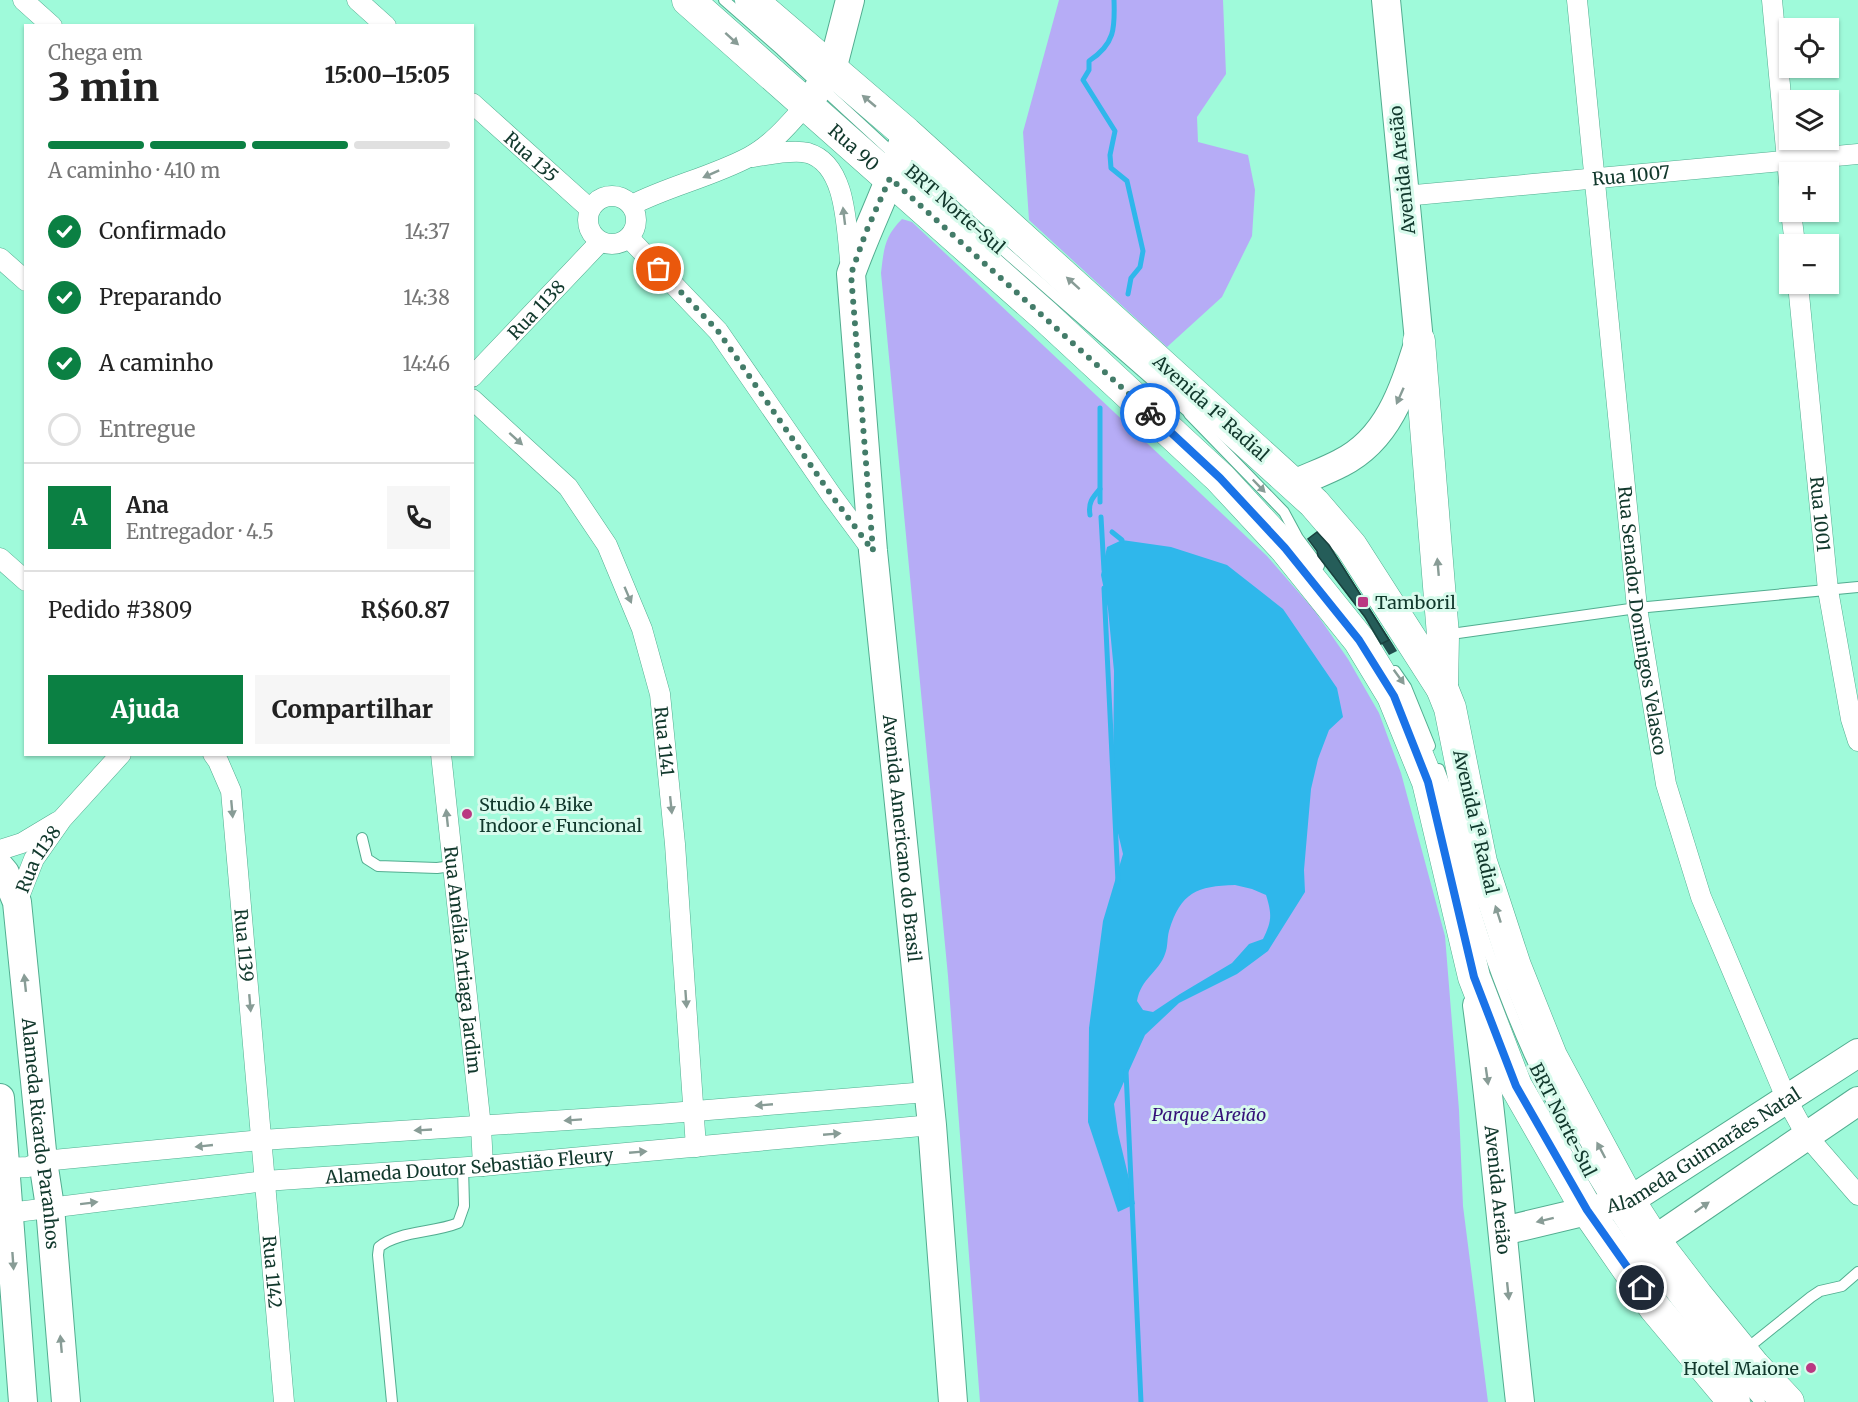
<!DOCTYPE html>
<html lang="pt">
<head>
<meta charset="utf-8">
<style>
  :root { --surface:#fff; --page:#f6f6f6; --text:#222; --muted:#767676; --line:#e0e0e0; --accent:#0b8043 }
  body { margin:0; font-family:Merriweather,serif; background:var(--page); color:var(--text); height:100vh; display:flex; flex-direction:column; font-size:22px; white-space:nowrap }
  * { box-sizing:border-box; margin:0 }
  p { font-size:20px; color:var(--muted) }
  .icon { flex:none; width:33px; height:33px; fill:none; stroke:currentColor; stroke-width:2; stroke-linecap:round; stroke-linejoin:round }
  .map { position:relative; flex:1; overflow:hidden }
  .panel { position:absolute; left:24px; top:24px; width:450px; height:732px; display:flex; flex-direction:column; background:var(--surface); border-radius:0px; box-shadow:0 2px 4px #0004 }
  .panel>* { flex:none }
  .tools { position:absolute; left:1779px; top:18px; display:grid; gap:12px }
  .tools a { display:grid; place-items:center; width:60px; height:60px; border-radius:0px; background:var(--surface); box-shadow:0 2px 4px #0004; font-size:30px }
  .pin { position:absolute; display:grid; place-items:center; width:51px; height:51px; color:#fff; margin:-26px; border:3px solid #fff; border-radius:50%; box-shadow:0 2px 6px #0007 }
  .courier { position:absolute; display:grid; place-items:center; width:60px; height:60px; margin:-30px; border:4px solid #1a73e8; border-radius:50%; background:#fff; color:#222; box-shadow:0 2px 8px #0007 }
  .head em { font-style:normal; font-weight:800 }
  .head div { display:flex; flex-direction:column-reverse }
  .head { display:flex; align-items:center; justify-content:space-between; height:102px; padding:0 24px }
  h1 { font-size:39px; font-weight:800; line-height:45px }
  .bar { display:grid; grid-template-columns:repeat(4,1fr); gap:9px 6px; align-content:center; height:72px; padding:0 24px }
  .bar i { height:8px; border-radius:4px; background:var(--line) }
  .bar .current { background:var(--accent) }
  .bar p { grid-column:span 4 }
  .line { display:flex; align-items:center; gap:15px; padding:0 24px; border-top:2px solid var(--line) }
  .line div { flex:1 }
  .round { display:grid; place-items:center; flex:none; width:63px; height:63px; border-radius:0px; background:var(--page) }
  ol { padding:0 24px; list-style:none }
  li { display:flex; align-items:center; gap:18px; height:66px }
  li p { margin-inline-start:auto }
  li .icon { padding:6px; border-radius:50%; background:var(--accent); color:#fff; stroke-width:4 }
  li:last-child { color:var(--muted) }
  li i { width:33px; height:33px; border:3px solid var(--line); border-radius:50% }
  .action { display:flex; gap:12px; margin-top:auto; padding:12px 24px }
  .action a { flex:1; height:69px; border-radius:0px; background:var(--accent); color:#fff; font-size:24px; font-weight:800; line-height:69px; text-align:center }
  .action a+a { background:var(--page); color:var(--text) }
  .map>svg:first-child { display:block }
  .green { fill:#b6acf6 }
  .water { fill:#2fb7eb; fill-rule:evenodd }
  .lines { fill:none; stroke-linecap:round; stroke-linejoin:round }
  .stream { stroke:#2fb7eb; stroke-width:5 }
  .lane-casing { stroke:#52ad90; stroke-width:12 }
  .street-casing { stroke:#52ad90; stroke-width:21 }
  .secondary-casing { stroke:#52ad90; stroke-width:30 }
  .primary-casing { stroke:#52ad90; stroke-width:33 }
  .lane { stroke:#fff; stroke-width:10 }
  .street { stroke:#fff; stroke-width:20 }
  .secondary { stroke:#fff; stroke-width:28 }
  .primary { stroke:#fff; stroke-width:32 }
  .wall { fill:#20504d }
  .shaded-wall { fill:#1a413e }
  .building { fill:#255d59; stroke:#1a413e; stroke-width:1.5 }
  .oneway { fill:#889c96 }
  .done { stroke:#437c69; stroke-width:6; stroke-dasharray:0 10.8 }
  .route { stroke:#1a73e8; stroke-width:8 }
  .poi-dot { fill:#ba3882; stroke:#d9fbed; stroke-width:2 }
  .labels { text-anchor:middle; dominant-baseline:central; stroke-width:6; stroke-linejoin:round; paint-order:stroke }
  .street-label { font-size:18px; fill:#11382c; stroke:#d9fbed }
  .poi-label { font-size:18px; fill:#11382c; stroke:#d9fbed; text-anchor:start }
  .park-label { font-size:18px; font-style:italic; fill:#351179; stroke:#d9fbed }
</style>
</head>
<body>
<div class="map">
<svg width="1858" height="1402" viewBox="0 0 1858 1402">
  <rect width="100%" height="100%" fill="#9ffada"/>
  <!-- green -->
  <g class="green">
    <path d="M1059,0h164l3,74 -29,43 1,25 50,13 7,35 -3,46 -30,61 -55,50 -138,-127 -6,-88z"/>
    <path d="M902,219l10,3 355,334 47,54 34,49 31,54 22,60 44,163 14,174 4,96 25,196h-508l-32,-426 -67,-703c3,-24 3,-36 21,-54z"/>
  </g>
  <!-- water -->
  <path class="water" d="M1122,540l49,7 56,18 56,44 54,79 6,29 -14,13 -11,29 -7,30 -7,81 1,22 -37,59 -31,23 -58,29 -34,32 -31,69 4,29 17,71 -17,8 -30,-90 1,-94 14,-107 20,-67 -6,-25 -4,-44 1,-114 -6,-62 -7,-34 6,-28zM1235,885l17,4 14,6c6,19 6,26 -3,44l-14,5 -17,19 -52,31 -27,18 -10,-2 -6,-9c4,-23 22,-29 28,-47 3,-7 2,-16 4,-23 12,-39 28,-45 66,-46z"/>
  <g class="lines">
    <!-- stream -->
    <g class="stream">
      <path d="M1114,0c1,28 1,44 -25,61v9l-6,10 32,51 -5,24 1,13 16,13 16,70 -3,16 -9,11 -3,16"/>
      <path d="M1100,489v13"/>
      <path d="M1090,515c-2,-12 2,-17 10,-26v-81"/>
      <path d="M1101,517l3,53"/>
      <path d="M1112,532l10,8"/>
      <path d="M1104,588l14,294"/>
      <path d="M1126,1071l15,331"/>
    </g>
    <!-- lane casing -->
    <g class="lane-casing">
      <g id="lane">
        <path d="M724,0l57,50 118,109 296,259"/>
        <path d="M1189,414l95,98 14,26 21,28"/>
        <path d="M1444,635l193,-27 221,-21"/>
        <path d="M1395,671l11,16 24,59"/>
        <path d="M1439,769c18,45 23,94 36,141 9,29 19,58 30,86 60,156 144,282 255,406"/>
        <path d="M362,838l5,21 11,7 59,2 15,-2"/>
        <path d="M1745,1350l66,-53 9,-6 22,-5 16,-14"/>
        <path d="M392,1402l-14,-147 1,-8c19,-16 55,-14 79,-24l6,-17 -1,-39"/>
      </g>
    </g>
    <!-- street casing -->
    <g class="street-casing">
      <g id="street">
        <path d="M23,0l29,26"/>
        <path d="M357,0l29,26"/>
        <path id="s1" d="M1577,0l60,608 29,176 35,113 86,203 19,35 52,60"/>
        <path d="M1772,0l18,192"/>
        <path id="s2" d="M472,103l118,106"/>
        <path d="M752,157c15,-2 41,-8 56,-4 41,12 38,81 43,115"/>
        <circle cx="612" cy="220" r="24"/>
        <path id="s3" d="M1404,196l454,-42"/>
        <path d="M632,205c37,-19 79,-28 117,-48 23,-12 41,-34 58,-53"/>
        <path d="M1791,212l4,32"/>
        <path d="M629,238l89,93 114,165 40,54"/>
        <path d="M0,258l26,23"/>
        <path id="s4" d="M1798,284l30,306 23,129 7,22"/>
        <path id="s5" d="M472,377l128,-135"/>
        <path id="s6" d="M472,399l96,88 39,58 35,84 18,65 15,150 21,303"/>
        <path d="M0,558l26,23"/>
        <path id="s7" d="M213,754l5,7 13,30 53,611"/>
        <path id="s8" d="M441,754l40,373 2,39"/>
        <path d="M0,850l22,-7 35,-21"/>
        <path id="s9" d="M17,902l17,-43 28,-40 59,-65"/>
        <path d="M6,1168l22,-1 15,-6 219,-21 397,-26 268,-22"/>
        <path id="s10" d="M0,1214l265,-33 218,-15 449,-41"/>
      </g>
    </g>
    <!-- secondary casing -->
    <g class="secondary-casing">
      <g id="secondary">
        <path d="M807,104l25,-34 18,-70"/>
        <path id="s11" d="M906,133c-14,48 -38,93 -55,141l22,277 59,574 21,277"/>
        <path d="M1294,484c15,-7 32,-13 47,-21 48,-24 63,-75 78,-122l-33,-341"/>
        <path id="s12" d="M0,867l5,6 12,29 26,259 7,46 16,195"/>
        <path id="s13" d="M1477,1005c18,132 28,265 43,397"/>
        <path d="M0,1098l23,304"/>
        <path id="s14" d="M1503,1231l126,-30 229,-148"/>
        <path d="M1654,1240l204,-139"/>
      </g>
    </g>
    <!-- primary casing -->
    <g class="primary-casing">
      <g id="primary">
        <path id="s15" d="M688,0l357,316 175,162 65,70 74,92 34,56 35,86 46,195 42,109 71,124 68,98 79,94"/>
        <path d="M751,0l155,133 408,370 37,43 91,142 8,20 31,154 34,104 36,90 78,145 25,39 43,56 57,70 34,36"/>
        <path d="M1419,341l24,294 -1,53"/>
      </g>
    </g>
    <!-- lane -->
    <use href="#lane" class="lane"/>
    <!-- street -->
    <use href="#street" class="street"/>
    <!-- secondary -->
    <use href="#secondary" class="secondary"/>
    <!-- primary -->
    <use href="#primary" class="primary"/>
  </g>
  <!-- wall -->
  <path class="wall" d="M1318,552l19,5 60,94 -8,4 -21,-33 -50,-66z"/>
  <!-- shaded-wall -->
  <path class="shaded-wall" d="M1329,545l8,12 60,94 -8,-11z"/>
  <!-- building -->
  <path class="building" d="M1317,532l12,13 60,95 -8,4 -16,-27 -47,-61 -1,-5 -9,-12z"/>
  <!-- one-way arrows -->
  <defs><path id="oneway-solid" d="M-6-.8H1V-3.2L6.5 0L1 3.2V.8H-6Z" transform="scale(1.5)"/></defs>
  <g class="oneway">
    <use href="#oneway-solid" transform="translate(732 39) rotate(42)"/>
    <use href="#oneway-solid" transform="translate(869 101) rotate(-140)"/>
    <use href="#oneway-solid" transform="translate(711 174) rotate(156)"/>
    <use href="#oneway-solid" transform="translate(844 216) rotate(-97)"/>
    <use href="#oneway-solid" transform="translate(1073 283) rotate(-138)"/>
    <use href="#oneway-solid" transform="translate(1400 396) rotate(114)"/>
    <use href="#oneway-solid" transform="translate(516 439) rotate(42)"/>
    <use href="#oneway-solid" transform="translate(1259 486) rotate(46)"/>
    <use href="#oneway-solid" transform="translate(1438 567) rotate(-95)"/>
    <use href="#oneway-solid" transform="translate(628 595) rotate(67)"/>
    <use href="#oneway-solid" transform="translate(1399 677) rotate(54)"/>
    <use href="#oneway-solid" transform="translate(671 805) rotate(84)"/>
    <use href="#oneway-solid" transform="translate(232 809) rotate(85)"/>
    <use href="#oneway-solid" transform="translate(447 818) rotate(-96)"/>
    <use href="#oneway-solid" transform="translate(1498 914) rotate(-108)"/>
    <use href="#oneway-solid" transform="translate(25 983) rotate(-96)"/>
    <use href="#oneway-solid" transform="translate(686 999) rotate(86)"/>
    <use href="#oneway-solid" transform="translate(250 1003) rotate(85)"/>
    <use href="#oneway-solid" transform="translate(1487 1076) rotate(82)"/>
    <use href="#oneway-solid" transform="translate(764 1105) rotate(175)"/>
    <use href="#oneway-solid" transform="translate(573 1120) rotate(176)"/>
    <use href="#oneway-solid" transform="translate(423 1130) rotate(177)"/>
    <use href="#oneway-solid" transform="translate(832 1134) rotate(-5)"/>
    <use href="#oneway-solid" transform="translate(204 1146) rotate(174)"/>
    <use href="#oneway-solid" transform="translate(1601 1150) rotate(-118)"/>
    <use href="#oneway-solid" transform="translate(638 1152) rotate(-5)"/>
    <use href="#oneway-solid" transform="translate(89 1203) rotate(-7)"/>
    <use href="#oneway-solid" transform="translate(1702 1207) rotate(-35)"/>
    <use href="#oneway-solid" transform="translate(1545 1220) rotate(166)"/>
    <use href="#oneway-solid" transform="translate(13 1261) rotate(86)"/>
    <use href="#oneway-solid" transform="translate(1508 1291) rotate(84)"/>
    <use href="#oneway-solid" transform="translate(61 1344) rotate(-95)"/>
  </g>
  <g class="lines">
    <!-- done -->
    <path class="done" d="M659,269l59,62 114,165 41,55 -22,-277 15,-42 24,-54 260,235"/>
    <!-- route -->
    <path class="route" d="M1150,413l70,65 65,70 74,92 35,56 34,86 46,195 42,109 71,124 55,78"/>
  </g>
  <!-- markers -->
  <g class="poi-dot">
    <rect x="1357" y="596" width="12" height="12" rx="3"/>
    <circle cx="467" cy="814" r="6"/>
    <circle cx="1811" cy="1368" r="6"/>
  </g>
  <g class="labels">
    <!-- street labels -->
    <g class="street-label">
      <text stroke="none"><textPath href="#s15" startOffset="222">Rua 90</textPath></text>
      <text stroke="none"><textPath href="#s2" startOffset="80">Rua 135</textPath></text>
      <text transform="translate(1402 170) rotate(-96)">Avenida Areião</text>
      <text stroke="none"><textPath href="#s3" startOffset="228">Rua 1007</textPath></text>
      <text transform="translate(955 209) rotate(41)">BRT Norte-Sul</text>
      <text stroke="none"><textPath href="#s5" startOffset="93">Rua 1138</textPath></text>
      <text transform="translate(1211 408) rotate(42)">Avenida 1ª Radial</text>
      <text stroke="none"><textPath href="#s4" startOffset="231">Rua 1001</textPath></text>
      <text stroke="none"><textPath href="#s1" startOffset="624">Rua Senador Domingos Velasco</textPath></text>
      <text stroke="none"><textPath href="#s6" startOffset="406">Rua 1141</textPath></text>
      <text transform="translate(1476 822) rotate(77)">Avenida 1ª Radial</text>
      <text stroke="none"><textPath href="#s11" startOffset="718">Avenida Americano do Brasil</textPath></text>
      <text stroke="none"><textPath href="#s9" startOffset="48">Rua 1138</textPath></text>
      <text stroke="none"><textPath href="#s7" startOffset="196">Rua 1139</textPath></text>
      <text stroke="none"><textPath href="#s8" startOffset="207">Rua Amélia Artiaga Jardim</textPath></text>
      <text transform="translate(1563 1120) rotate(63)">BRT Norte-Sul</text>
      <text stroke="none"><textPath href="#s12" startOffset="272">Alameda Ricardo Paranhos</textPath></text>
      <text stroke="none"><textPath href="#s14" startOffset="219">Alameda Guimarães Natal</textPath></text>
      <text stroke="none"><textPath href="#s10" startOffset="472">Alameda Doutor Sebastião Fleury</textPath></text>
      <text stroke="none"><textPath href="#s13" startOffset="186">Avenida Areião</textPath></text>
      <text stroke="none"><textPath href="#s7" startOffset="524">Rua 1142</textPath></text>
    </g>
    <!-- poi labels -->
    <g class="poi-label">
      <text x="1375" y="602">Tamboril</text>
      <text x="479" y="804">Studio 4 Bike<tspan x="479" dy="21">Indoor e Funcional</tspan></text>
      <text x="1799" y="1368" text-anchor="end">Hotel Maione</text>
    </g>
    <!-- park labels -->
    <g class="park-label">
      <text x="1209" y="1114">Parque Areião</text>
    </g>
  </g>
</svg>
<div class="tools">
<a><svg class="icon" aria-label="locate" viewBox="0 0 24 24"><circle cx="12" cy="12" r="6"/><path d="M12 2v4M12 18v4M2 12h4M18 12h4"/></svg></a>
<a><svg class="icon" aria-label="layers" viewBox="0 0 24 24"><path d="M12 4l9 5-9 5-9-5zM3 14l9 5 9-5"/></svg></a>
<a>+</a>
<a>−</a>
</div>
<div class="pin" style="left:659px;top:269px;background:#ea580c"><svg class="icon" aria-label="bag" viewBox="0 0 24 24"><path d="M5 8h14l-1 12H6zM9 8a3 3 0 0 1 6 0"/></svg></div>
<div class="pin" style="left:1642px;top:1288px;background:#1f2937"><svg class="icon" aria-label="home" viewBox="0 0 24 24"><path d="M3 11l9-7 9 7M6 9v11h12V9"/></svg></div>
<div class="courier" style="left:1150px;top:413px"><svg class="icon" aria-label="bike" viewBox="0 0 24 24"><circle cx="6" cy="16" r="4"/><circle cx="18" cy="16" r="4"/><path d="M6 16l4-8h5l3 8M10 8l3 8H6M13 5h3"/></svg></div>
<section class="panel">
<div class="head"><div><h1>3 min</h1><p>Chega em</p></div><em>15:00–15:05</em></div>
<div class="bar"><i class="current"></i><i class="current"></i><i class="current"></i><i></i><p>A caminho · 410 m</p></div>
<ol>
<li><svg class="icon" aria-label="check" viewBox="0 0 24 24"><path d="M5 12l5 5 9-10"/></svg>Confirmado<p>14:37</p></li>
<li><svg class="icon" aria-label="check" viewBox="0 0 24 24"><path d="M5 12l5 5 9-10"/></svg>Preparando<p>14:38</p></li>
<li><svg class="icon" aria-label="check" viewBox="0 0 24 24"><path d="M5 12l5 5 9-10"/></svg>A caminho<p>14:46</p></li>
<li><i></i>Entregue</li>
</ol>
<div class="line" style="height:108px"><b class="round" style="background:var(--accent);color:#fff">A</b><div><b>Ana</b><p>Entregador · 4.5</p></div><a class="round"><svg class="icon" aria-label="phone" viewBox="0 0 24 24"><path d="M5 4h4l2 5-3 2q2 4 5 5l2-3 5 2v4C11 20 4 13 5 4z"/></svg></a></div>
<div class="line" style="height:78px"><div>Pedido #3809</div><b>R$60.87</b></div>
<div class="action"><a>Ajuda</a><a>Compartilhar</a></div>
</section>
</div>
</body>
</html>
